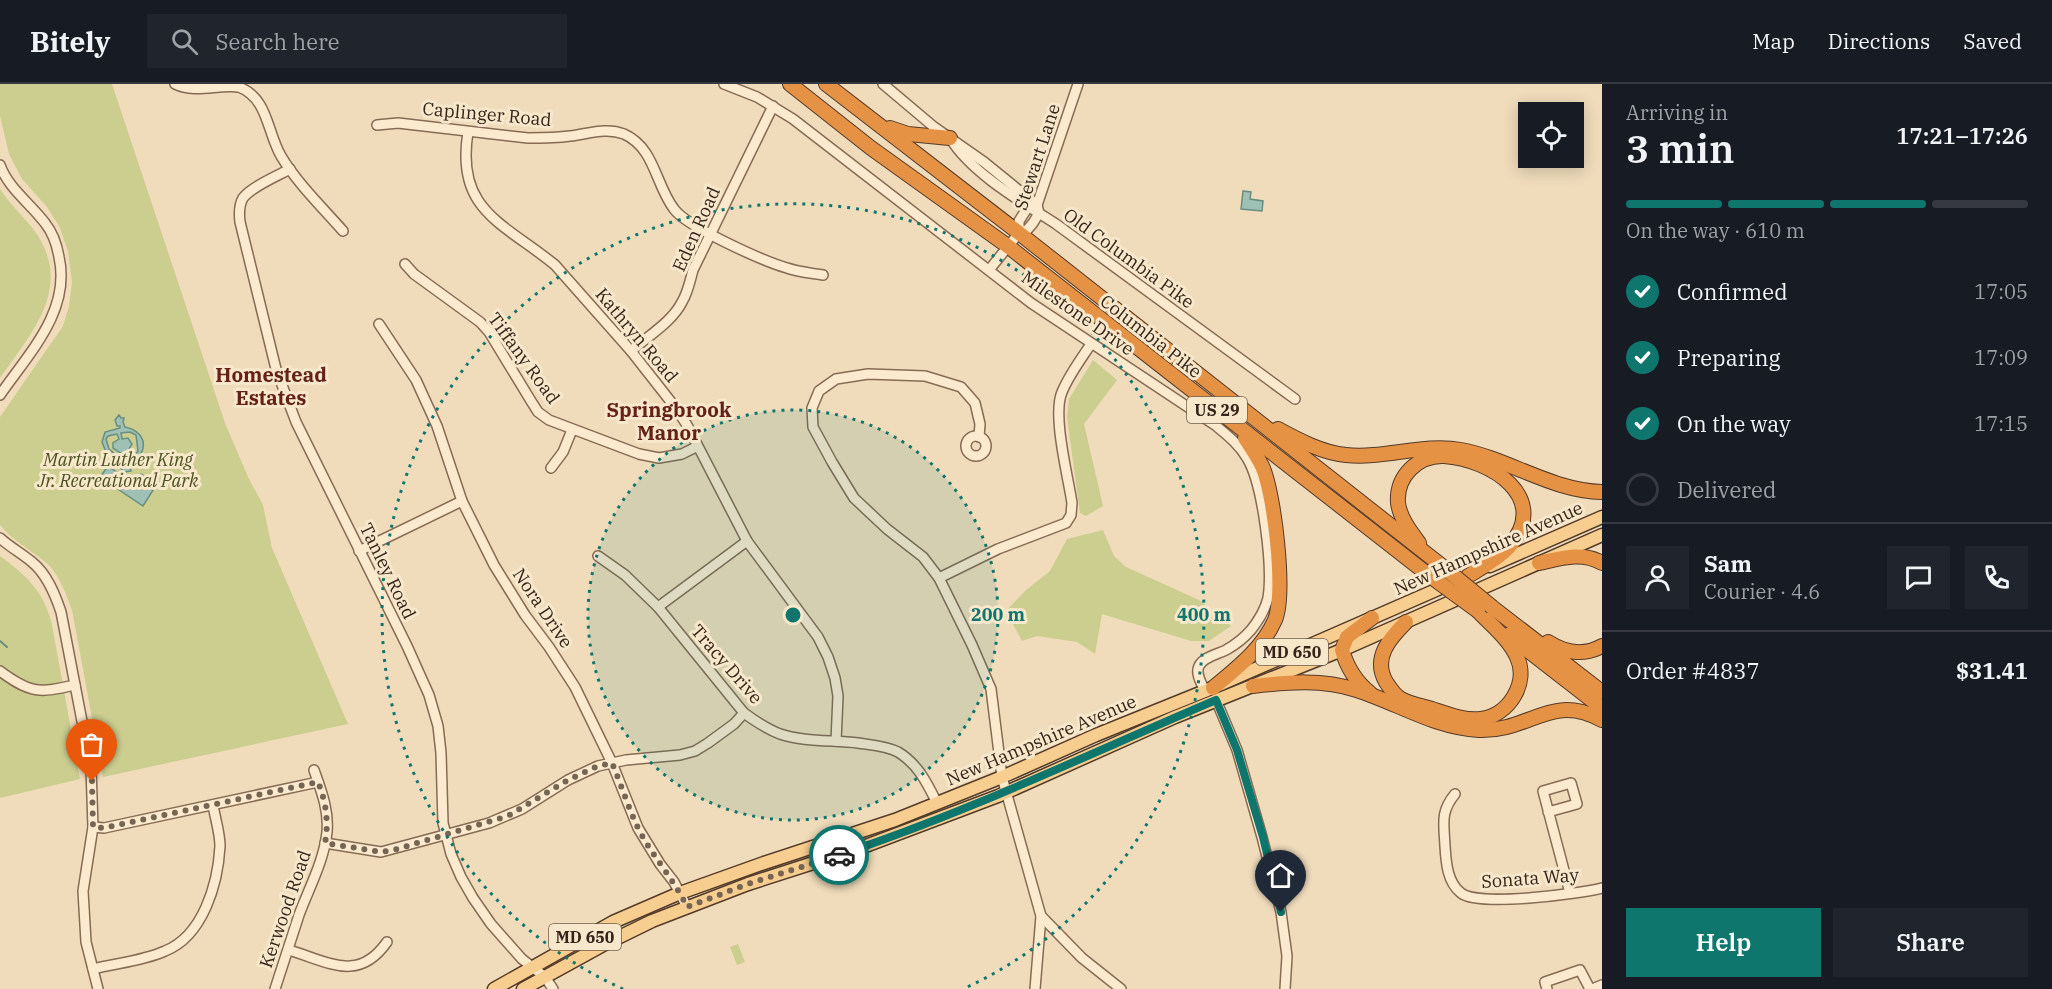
<!DOCTYPE html>
<html lang="en">
<head>
<meta charset="utf-8">
<style>
  :root { --surface:#171b24; --page:#20242c; --text:#f1f3f6; --muted:#9ea1a6; --line:#363941; --accent:#0f766e }
  body { margin:0; font-family:"IBM Plex Serif",serif; background:var(--page); color:var(--text); height:100vh; display:flex; flex-direction:column; font-size:22px; white-space:nowrap }
  * { box-sizing:border-box; margin:0 }
  p { font-size:20px; color:var(--muted) }
  .icon { flex:none; width:33px; height:33px; fill:none; stroke:currentColor; stroke-width:2; stroke-linecap:round; stroke-linejoin:round }
  .map { position:relative; flex:1; overflow:hidden }
  .sheet { display:flex; flex-direction:column; background:var(--surface); width:450px }
  .sheet>* { flex:none }
  .buttons { position:absolute; left:1518px; top:18px; display:grid; gap:12px }
  .buttons a { display:grid; place-items:center; width:66px; height:66px; border-radius:0px; background:var(--surface); box-shadow:0 3px 15px #0003; font-size:30px }
  .pin { position:absolute; display:grid; place-items:center; width:51px; height:51px; color:#fff; margin:-62px -26px; border-radius:50% 50% 50% 0; rotate:-45deg; box-shadow:0 0 6px #0007 }
  .pin .icon { rotate:45deg }
  .courier { position:absolute; display:grid; place-items:center; width:60px; height:60px; margin:-30px; border:4px solid #0f766e; border-radius:50%; background:#fff; color:#222; box-shadow:0 2px 8px #0007 }
  .headline em { font-style:normal; font-weight:600 }
  .headline div { display:flex; flex-direction:column-reverse }
  .headline { display:flex; align-items:center; justify-content:space-between; height:102px; padding:0 24px }
  h1 { font-size:39px; font-weight:600; line-height:45px }
  .bar { display:grid; grid-template-columns:repeat(4,1fr); gap:9px 6px; align-content:center; height:72px; padding:0 24px }
  .bar i { height:8px; border-radius:4px; background:var(--line) }
  .bar .current { background:var(--accent) }
  .bar p { grid-column:span 4 }
  .line { display:flex; align-items:center; gap:15px; padding:0 24px; border-top:2px solid var(--line) }
  .line div { flex:1 }
  .round { display:grid; place-items:center; flex:none; width:63px; height:63px; border-radius:0px; background:var(--page) }
  ol { padding:0 24px; list-style:none }
  li { display:flex; align-items:center; gap:18px; height:66px }
  li p { margin-inline-start:auto }
  li .icon { padding:6px; border-radius:50%; background:var(--accent); color:#fff; stroke-width:4 }
  li:last-child { color:var(--muted) }
  li i { width:33px; height:33px; border:3px solid var(--line); border-radius:50% }
  .primary-button { display:flex; gap:12px; margin-top:auto; padding:12px 24px }
  .primary-button a { flex:1; height:69px; border-radius:0px; background:var(--accent); color:#fff; font-size:24px; font-weight:600; line-height:69px; text-align:center }
  .primary-button a+a { background:var(--page); color:var(--text) }
  header { display:flex; align-items:center; gap:36px; box-sizing:border-box; height:84px; padding:0 30px; background:var(--surface); border-bottom:2px solid var(--line) }
  header strong { font-size:28px }
  nav { display:flex; gap:33px; margin-inline-start:auto; font-size:21px }
  .search { width:420px; height:54px; background:var(--page); display:flex; align-items:center; gap:15px; box-sizing:border-box; padding:0 21px; border-radius:0px; color:var(--muted); font-size:22px }
  main { display:flex; flex:1; min-height:0 }
  .map>svg:first-child { display:block }
  .green { fill:#cbce8f }
  .water { fill:#9fc0b4; stroke:#678e81; stroke-width:1.5; fill-rule:evenodd }
  .lines { fill:none; stroke-linecap:round; stroke-linejoin:round }
  .stream { stroke:#678e81; stroke-width:2 }
  .minor-casing { stroke:#876b54; stroke-width:12 }
  .major-casing { stroke:#543a29; stroke-width:15 }
  .highway-casing { stroke:#543a29; stroke-width:16 }
  .minor { stroke:#fbeace; stroke-width:9 }
  .major { stroke:#f7ce8f; stroke-width:12 }
  .highway { stroke:#e69245; stroke-width:14 }
  .highway-bridge-casing { stroke:#543a29; stroke-width:16; stroke-linecap:butt }
  .highway-bridge { stroke:#e69245; stroke-width:14 }
  .done { stroke:#766552; stroke-width:6; stroke-dasharray:0 10.8 }
  .route { stroke:#0f766e; stroke-width:8 }
  .ring { fill:none; stroke:#0f766e; stroke-width:3; stroke-dasharray:3 6 }
  .labels { text-anchor:middle; dominant-baseline:central; stroke-width:6; stroke-linejoin:round; paint-order:stroke }
  .shield { fill:#f7e7cb; stroke:#6f5f4f; stroke-width:1.5 }
  .shield-label { font-size:16px; font-weight:bold; fill:#35251a }
  .street-label { font-size:18px; fill:#35251a; stroke:#f7e7cb }
  .park-label { font-size:18px; font-style:italic; fill:#4a531f; stroke:#f7e7cb }
  .neighbourhood-label { font-size:20px; font-weight:bold; fill:#642117; stroke:#f7e7cb }
  .centre { fill:#0f766e; stroke:#f7e7cb; stroke-width:3 }
  .ring-label { font-size:18px; text-anchor:middle; font-weight:bold; fill:#0f766e; stroke:#f7e7cb; stroke-width:6; stroke-linejoin:round; paint-order:stroke }
</style>
</head>
<body>
<header>
<strong>Bitely</strong>
<div class="search"><svg class="icon" aria-label="search" viewBox="0 0 24 24"><circle cx="10" cy="10" r="6"/><path d="M15 15l6 6"/></svg>Search here</div>
<nav><a>Map</a><a>Directions</a><a>Saved</a></nav>
</header>
<main>
<div class="map">
<svg width="1602" height="905" viewBox="0 0 1602 905">
  <rect width="100%" height="100%" fill="#f0dcbb"/>
  <!-- green -->
  <g class="green">
    <path d="M0,0h112l113,339 23,54 15,28 9,43 76,176 -245,53 -31,-167c-6,-16 -14,-39 -28,-49 -15,-12 -32,-21 -44,-36v-108l63,-91 6,-20 3,-24 -4,-31 -9,-25 -12,-19 -25,-28 -13,-25 -9,-38z"/>
    <path d="M0,105c11,17 27,30 38,47 34,54 -8,99 -38,142z"/>
    <path d="M1093,276l24,20 -33,44 19,82 -17,10 -6,-3 -13,-96 2,-18z"/>
    <path d="M1103,446l11,26 12,11 73,33 32,26 -22,15h-18l-89,-27 -7,40 -18,-12 -40,-6 -15,5 -16,-30 19,-20 25,-20 17,-32z"/>
    <path d="M0,472c26,19 45,37 52,69l28,154 -80,19z"/>
    <path d="M738,860l7,18 -8,3 -7,-18z"/>
  </g>
  <!-- water -->
  <g class="water">
    <path d="M1243,107l8,1 -1,7 13,2 -1,10 -21,-2z"/>
    <path d="M119,331l2,3h3l-1,4 2,5c25,5 24,31 0,37l1,2 3,-1 2,6 -6,1 -3,-2 -3,-7h-5v-4l-8,-7 -4,-10 3,-10 15,-4v-2h-3l-2,-6zM130,348l6,3 2,16 -5,7 -10,2 -14,-11 -3,-10 2,-3 9,-2 2,5 -6,4v5l12,8 7,-12 -4,-6 -6,1 -1,-6z"/>
    <path d="M108,382l26,18 7,-10 16,10 -14,22 -43,-29z"/>
  </g>
  <g class="lines">
    <!-- stream -->
    <path class="stream" d="M0,557l7,6"/>
    <!-- minor casing -->
    <g class="minor-casing">
      <g id="minor">
        <path d="M175,0c21,10 43,0 64,3 29,11 28,45 42,69 16,27 41,51 62,75"/>
        <path d="M724,0l33,13 36,22 238,184 184,122c12,10 24,19 32,33 16,26 26,109 21,140 -3,12 -9,22 -17,32 -7,8 -16,15 -25,20 -8,4 -23,7 -27,16 -4,8 3,18 6,25"/>
        <path d="M883,0l51,43 50,35 53,43"/>
        <path d="M377,41l21,-2 130,15c14,0 28,0 42,-2 18,-2 36,-9 54,-2 31,14 31,50 50,75 13,18 89,52 113,59 11,4 24,5 36,7"/>
        <path d="M468,48c-13,79 36,91 87,133l76,86 44,56 12,18 60,116 71,96 10,20 7,21 3,18 -2,45"/>
        <path d="M950,54c21,35 72,64 106,86l239,175"/>
        <path d="M0,81c8,23 31,39 45,58 8,10 12,22 14,34 12,54 -30,96 -59,138"/>
        <path d="M290,85c-13,7 -39,18 -47,29 -4,7 -4,16 -3,24l36,147 20,53 111,224 22,49 9,31 3,27 2,70 8,31 10,23 12,21 18,26 31,35 23,18 8,12"/>
        <path d="M1019,149v-12l9,-14"/>
        <path d="M405,180l9,10 66,48 9,10 42,69 7,11 11,8 90,34 20,4 23,-4 14,-7"/>
        <path d="M989,186l30,-37 8,-3 6,-7 6,-10 -2,-8 41,-121"/>
        <path d="M379,240l37,56 21,46 25,75 32,64 31,50 24,32 26,40 37,76 26,65 22,36 14,18 13,25"/>
        <path d="M631,267c17,-15 41,-29 51,-49 6,-10 8,-21 11,-32l80,-164"/>
        <circle cx="976" cy="362" r="10"/>
        <path d="M979,353l1,-13 -5,-21 -14,-16 -36,-11 -57,-2 -32,5 -17,12 -7,17 1,19 19,35 22,36 33,31 36,28 16,21 33,67 19,44 11,88 39,139 -6,73"/>
        <path d="M551,384l12,-16 9,-22"/>
        <path d="M0,454c10,9 21,15 32,24 15,12 23,32 29,50l30,156 2,59 -10,64 3,51 12,47"/>
        <path d="M359,467l103,-50"/>
        <path d="M598,472l27,19 33,32 86,106c11,8 23,16 36,21 24,8 52,6 78,9 13,2 29,3 40,9 20,12 29,31 39,51"/>
        <path d="M939,494l59,-29 68,-26 5,-8 1,-12c-4,-27 -20,-88 -10,-111 7,-17 19,-33 29,-48"/>
        <path d="M658,523l89,-66"/>
        <path d="M0,587c31,23 39,22 75,14"/>
        <path d="M1216,616l21,50 25,87 19,75 6,44 -2,33"/>
        <path d="M1455,710c-15,18 -11,30 -10,52 1,16 2,36 16,47 17,14 117,1 141,-5"/>
        <path d="M1548,728l29,-8 -6,-21 -28,8 27,102"/>
        <path d="M93,743l11,1 214,-46"/>
        <path d="M325,759l56,9 108,-29 33,-14 46,-29 30,-14 28,-6 54,-5 15,-4 13,-8 26,-19 10,-11"/>
        <path d="M1041,832l41,42 39,31"/>
        <path d="M289,866c40,12 69,33 98,-8"/>
        <path d="M93,885c24,-6 50,-8 72,-18 38,-15 53,-67 55,-105 0,-13 -5,-28 -7,-41"/>
        <path d="M275,905c8,-25 16,-50 24,-74 10,-27 25,-54 28,-83 2,-22 -6,-42 -13,-62"/>
        <path d="M1547,905l-2,-7 35,-12 10,19"/>
        <path d="M1592,905l10,-4"/>
      </g>
    </g>
    <!-- major casing -->
    <g class="major-casing">
      <g id="major">
        <path d="M1490,482l112,-49"/>
        <path d="M494,905l119,-67 67,-29 84,-30 131,-43 107,-43 94,-42 109,-44 247,-108"/>
        <path d="M523,905l82,-45 47,-23 96,-37 115,-37 135,-51 177,-79 167,-67 260,-115"/>
      </g>
    </g>
    <!-- highway casing -->
    <g class="highway-casing">
      <g id="highway">
        <path d="M790,0l81,64 138,99 417,326"/>
        <path d="M826,0l193,149 423,333"/>
        <path d="M890,44l18,6 42,4"/>
        <path d="M1278,345c20,11 45,24 68,26 39,4 77,-12 115,-5 48,9 91,41 141,42"/>
        <path d="M1419,459c-9,-12 -19,-25 -21,-40 -2,-27 20,-48 46,-47 46,3 108,41 65,91 -11,12 -27,20 -41,29"/>
        <path d="M1539,479c22,-5 43,-12 63,0"/>
        <path d="M1492,523l110,85"/>
        <path d="M1406,538c-16,16 -34,36 -20,60 4,6 8,13 15,17 9,5 21,7 31,10 15,5 33,12 49,10 28,-4 48,-36 36,-62 -8,-18 -26,-32 -39,-46"/>
        <path d="M1508,551l94,73"/>
        <path d="M1548,558c17,11 36,14 54,4"/>
        <path d="M1253,602c36,-4 69,-7 104,4 40,13 79,38 122,40 51,2 72,-38 123,-10"/>
        <path d="M1213,604c24,-20 49,-39 62,-68 11,-27 -1,-128 -13,-154 -5,-10 -11,-19 -17,-28"/>
        <path d="M1370,609c-14,-11 -23,-26 -28,-43l5,-13 25,-19"/>
      </g>
    </g>
    <!-- minor -->
    <use href="#minor" class="minor"/>
    <!-- major -->
    <use href="#major" class="major"/>
    <!-- highway -->
    <use href="#highway" class="highway"/>
    <!-- highway-bridge casing -->
    <g class="highway-bridge-casing">
      <g id="highway-bridge">
        <path d="M1442,482l50,41"/>
        <path d="M1426,489l52,38"/>
      </g>
    </g>
    <!-- highway-bridge -->
    <use href="#highway-bridge" class="highway-bridge"/>
  </g>
  <g class="lines">
    <!-- done -->
    <path class="done" d="M92,697l1,46 11,1 214,-46c8,20 11,40 7,61l56,9 16,-3 111,-33 60,-36 30,-14 14,-3c9,21 16,44 26,65 14,28 36,51 49,79l61,-23 91,-29"/>
    <!-- route -->
    <path class="route" d="M839,771c130,-43 252,-102 377,-155l21,50 26,87 18,75"/>
  </g>
  <!-- distance rings -->
  <circle cx="793" cy="531" r="205" fill="#0f766e" fill-opacity=".12"/>
  <g class="ring">
    <circle cx="793" cy="531" r="205"/>
    <path d="M623 905A411 411 0 1 1 963 905"/>
  </g>
  <g class="labels">
    <!-- shield labels -->
    <g class="shield">
      <rect x="1187" y="313" width="60" height="26" rx="4.5"/>
      <rect x="1256" y="555" width="72" height="26" rx="4.5"/>
      <rect x="549" y="840" width="72" height="26" rx="4.5"/>
    </g>
    <g class="shield-label">
      <text x="1217" y="326">US 29</text>
      <text x="1292" y="568">MD 650</text>
      <text x="585" y="853">MD 650</text>
    </g>
    <!-- street labels -->
    <g class="street-label">
      <text transform="translate(487 30) rotate(5)">Caplinger Road</text>
      <text transform="translate(1037 73) rotate(-72)">Stewart Lane</text>
      <text transform="translate(696 145) rotate(-66)">Eden Road</text>
      <text transform="translate(1129 174) rotate(36)">Old Columbia Pike</text>
      <text transform="translate(1078 229) rotate(35)">Milestone Drive</text>
      <text transform="translate(637 251) rotate(50)">Kathryn Road</text>
      <text transform="translate(1151 252) rotate(38)">Columbia Pike</text>
      <text transform="translate(524 274) rotate(54)">Tiffany Road</text>
      <text transform="translate(1488 464) rotate(-24)">New Hampshire Avenue</text>
      <text transform="translate(388 487) rotate(64)">Tanley Road</text>
      <text transform="translate(543 524) rotate(56)">Nora Drive</text>
      <text transform="translate(727 580) rotate(49)">Tracy Drive</text>
      <text transform="translate(1041 656) rotate(-23)">New Hampshire Avenue</text>
      <text transform="translate(1530 794) rotate(-4)">Sonata Way</text>
      <text transform="translate(285 825) rotate(-71)">Kerwood Road</text>
    </g>
    <!-- park labels -->
    <g class="park-label">
      <text x="118" y="375">Martin Luther King<tspan x="118" dy="21">Jr. Recreational Park</tspan></text>
    </g>
    <!-- neighbourhood labels -->
    <g class="neighbourhood-label">
      <text x="271" y="290">Homestead<tspan x="271" dy="23">Estates</tspan></text>
      <text x="669" y="325">Springbrook<tspan x="669" dy="23">Manor</tspan></text>
    </g>
  </g>
  <circle cx="793" cy="531" r="9" class="centre"/>
  <g class="ring-label">
    <text x="998" y="537">200 m</text>
    <text x="1204" y="537">400 m</text>
  </g>
</svg>
<div class="buttons">
<a><svg class="icon" aria-label="locate" viewBox="0 0 24 24"><circle cx="12" cy="12" r="6"/><path d="M12 2v4M12 18v4M2 12h4M18 12h4"/></svg></a>
</div>
<div class="pin" style="left:92px;top:697px;background:#ea580c"><svg class="icon" aria-label="bag" viewBox="0 0 24 24"><path d="M5 8h14l-1 12H6zM9 8a3 3 0 0 1 6 0"/></svg></div>
<div class="pin" style="left:1281px;top:828px;background:#1f2937"><svg class="icon" aria-label="home" viewBox="0 0 24 24"><path d="M3 11l9-7 9 7M6 9v11h12V9"/></svg></div>
<div class="courier" style="left:839px;top:771px"><svg class="icon" aria-label="car" viewBox="0 0 24 24"><path d="M5 17H2v-5l4-1 3-4h7l3 4 3 1v5h-3M9 17h6M6 11h13"/><circle cx="7" cy="17" r="2"/><circle cx="17" cy="17" r="2"/></svg></div>
</div>
<section class="sheet">
<div class="headline"><div><h1>3 min</h1><p>Arriving in</p></div><em>17:21–17:26</em></div>
<div class="bar"><i class="current"></i><i class="current"></i><i class="current"></i><i></i><p>On the way · 610 m</p></div>
<ol>
<li><svg class="icon" aria-label="check" viewBox="0 0 24 24"><path d="M5 12l5 5 9-10"/></svg>Confirmed<p>17:05</p></li>
<li><svg class="icon" aria-label="check" viewBox="0 0 24 24"><path d="M5 12l5 5 9-10"/></svg>Preparing<p>17:09</p></li>
<li><svg class="icon" aria-label="check" viewBox="0 0 24 24"><path d="M5 12l5 5 9-10"/></svg>On the way<p>17:15</p></li>
<li><i></i>Delivered</li>
</ol>
<div class="line" style="height:108px"><a class="round"><svg class="icon" aria-label="person" viewBox="0 0 24 24"><circle cx="12" cy="8" r="4"/><path d="M4 21q1-7 8-7t8 7"/></svg></a><div><b>Sam</b><p>Courier · 4.6</p></div><a class="round"><svg class="icon" aria-label="chat" viewBox="0 0 24 24"><path d="M4 5h16v11H9l-5 4z"/></svg></a><a class="round"><svg class="icon" aria-label="phone" viewBox="0 0 24 24"><path d="M5 4h4l2 5-3 2q2 4 5 5l2-3 5 2v4C11 20 4 13 5 4z"/></svg></a></div>
<div class="line" style="height:78px"><div>Order #4837</div><b>$31.41</b></div>
<div class="primary-button"><a>Help</a><a>Share</a></div>
</section>
</main>
</body>
</html>
